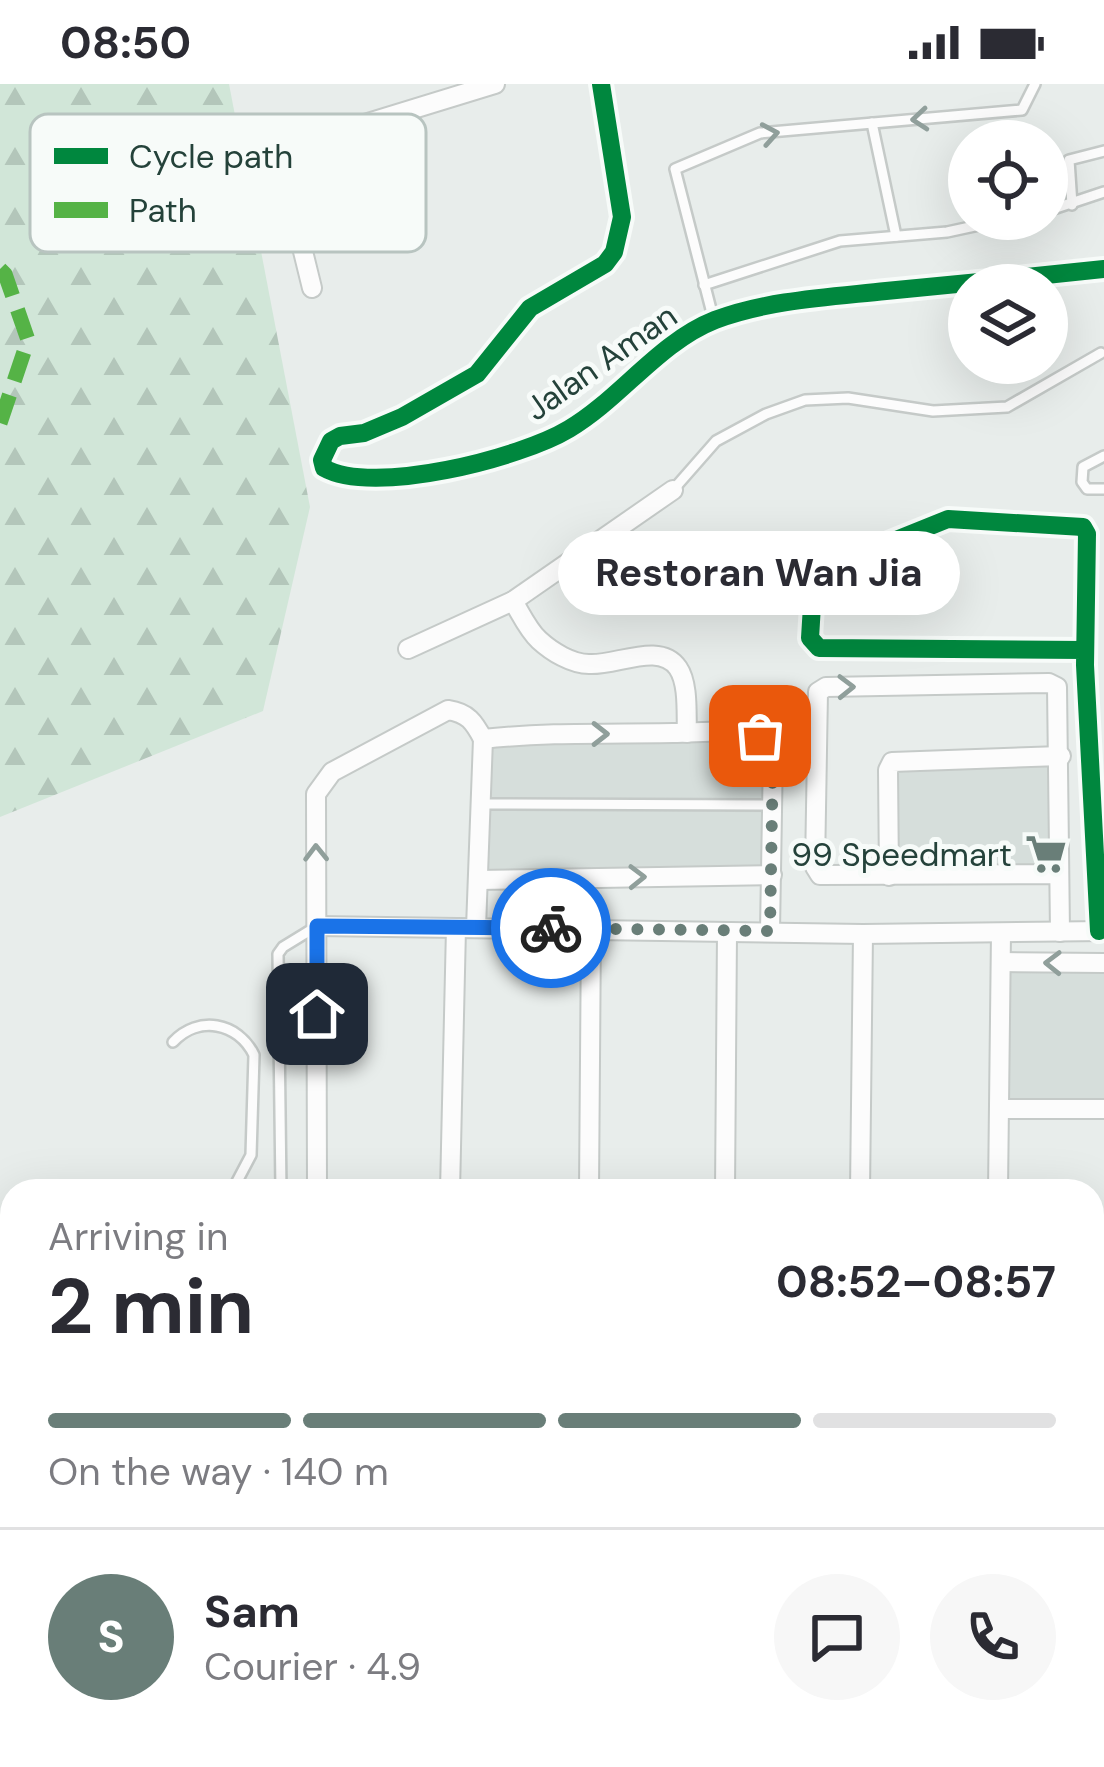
<!DOCTYPE html>
<html lang="en">
<head>
<meta charset="utf-8">
<style>
  :root { --surface:#fff; --page:#f7f7f7; --text:#2b2b33; --muted:#7c7c81; --line:#e1e1e2; --accent:#697e78 }
  body { margin:0; font-family:"DM Sans",sans-serif; background:var(--page); color:var(--text); height:100vh; display:flex; flex-direction:column; font-size:45px; white-space:nowrap }
  * { box-sizing:border-box; margin:0 }
  p { font-size:39px; color:var(--muted) }
  .icon { flex:none; width:66px; height:66px; fill:none; stroke:currentColor; stroke-width:2; stroke-linecap:round; stroke-linejoin:round }
  .map { position:relative; flex:1; overflow:hidden }
  .drawer { position:absolute; left:0px; top:1095px; width:1104px; height:588px; display:flex; flex-direction:column; background:var(--surface); border-radius:36px 36px 0 0; box-shadow:0 12px 48px #0002 }
  .drawer>* { flex:none }
  .tools { position:absolute; left:948px; top:36px; display:grid; gap:24px }
  .tools a { display:grid; place-items:center; width:120px; height:120px; border-radius:50%; background:var(--surface); box-shadow:0 12px 48px #0002; font-size:60px }
  .pin { position:absolute; display:grid; place-items:center; width:102px; height:102px; color:#fff; margin:-51px; border-radius:24px; box-shadow:0 6px 18px #0006 }
  .courier { position:absolute; display:grid; place-items:center; width:120px; height:120px; margin:-60px; border:9px solid #1a73e8; border-radius:50%; background:#fff; color:#222; box-shadow:0 3px 15px #0007 }
  .bubble { position:absolute; height:84px; border-radius:42px; background:var(--surface); box-shadow:0 12px 48px #0002; font-size:39px; font-weight:700; line-height:84px; text-align:center }
  .overview em { font-style:normal; font-weight:700 }
  .overview div { display:flex; flex-direction:column-reverse }
  .overview { display:flex; align-items:center; justify-content:space-between; height:204px; padding:0 48px }
  h1 { font-size:78px; font-weight:700; line-height:90px }
  .bar { display:grid; grid-template-columns:repeat(4,1fr); gap:18px 12px; align-content:center; height:144px; padding:0 48px }
  .bar i { height:15px; border-radius:9px; background:var(--line) }
  .bar .selected { background:var(--accent) }
  .bar p { grid-column:span 4 }
  .line { display:flex; align-items:center; gap:30px; padding:0 48px; border-top:3px solid var(--line) }
  .line div { flex:1 }
  .round { display:grid; place-items:center; flex:none; width:126px; height:126px; border-radius:63px; background:var(--page) }
  .status { display:flex; justify-content:space-between; align-items:center; height:84px; padding:0 60px; background:var(--surface); direction:ltr }
  .status svg { height:33px; fill:currentColor }
  .map>svg:first-child { display:block }
  .built { fill:#d6dedb }
  .industrial { fill:url(#industrial-furrows) }
  .forest { fill:url(#forest-firs) }
  .building { fill:url(#building-back-hatch); stroke:#d1d6d4; stroke-width:3 }
  .lines { fill:none; stroke-linecap:round; stroke-linejoin:round }
  .lane-casing { stroke:#c5cac8; stroke-width:14 }
  .street-casing { stroke:#c5cac8; stroke-width:22 }
  .lane { stroke:#fcfcfc; stroke-width:9 }
  .street { stroke:#fcfcfc; stroke-width:18 }
  .quiet { stroke:#55b346; stroke-width:15; stroke-dasharray:30 15; stroke-linecap:butt }
  .cycleway-casing { stroke:#f7fbf9; stroke-width:26 }
  .cycleway { stroke:#00873e; stroke-width:18 }
  .oneway { stroke:#909f9b }
  .done { stroke:#697e78; stroke-width:12; stroke-dasharray:0 21.6 }
  .route { stroke:#1a73e8; stroke-width:15 }
  .labels { text-anchor:middle; dominant-baseline:central; stroke-width:10; stroke-linejoin:round; paint-order:stroke }
  .street-label { font-size:33px; fill:#24423a; stroke:#f7fbf9 }
  .poi-label { font-size:33px; fill:#24423a; stroke:#f7fbf9; text-anchor:end }
  .key { fill:#f7fbf9; stroke:#b8c4c0; stroke-width:3 }
  .key-label { font-size:33px; fill:#24423a }
</style>
</head>
<body>
<div class="status"><b>08:50</b><svg viewBox="0 0 49 12"><path d="M0 12V9h3v3zM5 12V6h3v6zM10 12V3h3v9zM15 12V0h3v12zM26 1h20v11H26zM47 4h2v5h-2z"/></svg></div>
<div class="map">
<svg width="1104" height="1683" viewBox="0 0 1104 1683">
  <defs>
    <pattern id="industrial-furrows" width="10" height="10" patternUnits="userSpaceOnUse" patternTransform="scale(3)"><rect width="10" height="10" fill="#d6dedb"/><path d="M-1 1l2-2M0 10L10 0M9 11l2-2" fill="none" stroke="#b8c0bd"/></pattern>
    <pattern id="forest-firs" width="22" height="20" patternUnits="userSpaceOnUse" patternTransform="scale(3)"><rect width="22" height="20" fill="#d1e6d8"/><path d="M5 1l3.5 6h-7zM16 11l3.5 6h-7z" fill="#b3c6ba"/></pattern>
    <pattern id="building-back-hatch" width="6" height="6" patternUnits="userSpaceOnUse" patternTransform="scale(3)"><rect width="6" height="6" fill="#cfd4d2"/><path d="M-1 5l2 2M0 0l6 6M5-1l2 2" fill="none" stroke="#b2b7b5"/></pattern>
  </defs>
  <rect width="100%" height="100%" fill="#e8edeb"/>
  <!-- built -->
  <g class="built">
    <path d="M756,657l10,9v119l-282,5 6,-130z"/>
    <path d="M1055,682l-2,101 -157,3 -1,-100z"/>
    <path d="M1011,884l93,1v130l-95,-1z"/>
  </g>
  <!-- industrial -->
  <path class="industrial" d="M12,1390v281h739l10,12h-761v-282z"/>
  <!-- forest -->
  <path class="forest" d="M0,0h229l81,423 -47,204 -263,106z"/>
  <!-- building -->
  <g class="building">
    <path d="M1092,1490h12l-1,193h-49l1,-12h37z"/>
    <path d="M7,1671h85l16,12h-108z"/>
    <path d="M445,1671h170l-11,12h-178z"/>
  </g>
  <g class="lines">
    <!-- lane casing -->
    <g class="lane-casing">
      <g id="lane">
        <path d="M872,39l24,113"/>
        <path d="M1072,121l-3,-45 35,-9"/>
        <path d="M1047,127l57,-19"/>
        <path d="M704,201l136,-44 107,-9 60,-13"/>
        <path d="M714,237l-39,-152 85,-36 262,-23 13,-26"/>
        <path d="M1104,372l-21,11 -1,15 5,7h17"/>
        <path d="M673,406l43,-49 50,-27 39,-14 43,-2 85,13 74,-4 94,-54"/>
        <path d="M481,720l292,1"/>
        <path d="M173,958c25,-27 65,-20 81,13l-3,100 -19,36"/>
        <path d="M281,1107l-3,-237 5,-7 31,-19"/>
        <path d="M314,1671l8,12"/>
        <path d="M677,1671l10,12"/>
        <path d="M367,1683l19,-12"/>
        <path d="M408,1683l19,-12"/>
        <path d="M613,1683l19,-12"/>
        <path d="M817,1683l22,-12"/>
      </g>
    </g>
    <!-- street casing -->
    <g class="street-casing">
      <g id="street">
        <path d="M601,0l21,133 -8,35 -9,12 -75,44 -53,66 -75,43 -38,16 -24,3 -9,5 -9,19 2,8c49,28 197,-10 245,-39 51,-30 90,-87 146,-109 53,-20 115,-23 171,-29 73,-7 145,-14 218,-22"/>
        <path d="M312,204l-28,-114 1,-15 11,-14 199,-61"/>
        <path d="M513,517c8,13 15,29 26,39 13,12 33,24 50,24 27,2 71,-23 89,4 11,16 8,47 9,65"/>
        <path d="M408,565l105,-48 160,-111"/>
        <path d="M1084,566l-265,-2 -9,-10 4,-65 134,-54 135,8 4,7 -2,131 14,266"/>
        <path d="M483,655c63,-7 127,-5 190,-6 29,0 67,-6 94,6l6,13 -3,179"/>
        <path d="M1058,790l-238,1 -5,-8 3,-175 8,-5 223,-4 8,4 3,245"/>
        <path d="M889,792l-1,-106 4,-8 169,-6"/>
        <path d="M478,796l294,-5"/>
        <path d="M317,842l546,8 241,-3"/>
        <path d="M476,844l7,-189"/>
        <path d="M1001,878l103,1"/>
        <path d="M999,1025h105"/>
        <path d="M317,1107l-1,-397 16,-22 116,-62c20,3 26,12 35,29"/>
        <path d="M450,1107l6,-263"/>
        <path d="M589,1107l2,-262"/>
        <path d="M725,1107l2,-258"/>
        <path d="M860,1107l3,-257"/>
        <path d="M998,1107l3,-258"/>
        <path d="M1092,1165h12"/>
        <path d="M1092,1303h12"/>
        <path d="M0,1426l12,-10"/>
        <path d="M1092,1440l12,-1"/>
        <path d="M724,1671l10,12"/>
        <path d="M775,1671l11,12"/>
        <path d="M810,1671l10,12"/>
      </g>
    </g>
    <!-- lane -->
    <use href="#lane" class="lane"/>
    <!-- street -->
    <use href="#street" class="street"/>
    <!-- quiet -->
    <path class="quiet" d="M0,185l5,5 23,66 -28,83"/>
    <!-- cycleway casing -->
    <g class="cycleway-casing">
      <g id="cycleway">
        <path d="M601,0l21,133 -8,35 -9,12 -75,44 -53,66 -75,43 -38,16 -24,3 -9,5 -9,19 2,8c49,28 197,-10 245,-39 51,-30 90,-87 146,-109 53,-20 115,-23 171,-29 73,-7 145,-14 218,-22"/>
        <path d="M1084,566l-265,-2 -9,-10 4,-65 134,-54 135,8 4,7 -2,131 14,266"/>
      </g>
    </g>
    <!-- cycleway -->
    <use href="#cycleway" class="cycleway"/>
  </g>
  <!-- one-way arrows -->
  <defs><path id="oneway-chevron" d="M-2-3.5L2.5 0L-2 3.5" fill="none" stroke-width="1.6" stroke-linecap="round" stroke-linejoin="round" transform="scale(3)"/></defs>
  <g class="oneway">
    <use href="#oneway-chevron" transform="translate(920 35) rotate(175)"/>
    <use href="#oneway-chevron" transform="translate(770 50) rotate(-10)"/>
    <use href="#oneway-chevron" transform="translate(846 603) rotate(-1)"/>
    <use href="#oneway-chevron" transform="translate(600 650)"/>
    <use href="#oneway-chevron" transform="translate(316 769) rotate(-91)"/>
    <use href="#oneway-chevron" transform="translate(637 793) rotate(-1)"/>
    <use href="#oneway-chevron" transform="translate(1053 879) rotate(-179)"/>
  </g>
  <g class="lines">
    <!-- done -->
    <path class="done" d="M551,844l219,3 3,-179 -13,-16"/>
    <!-- route -->
    <path class="route" d="M317,930v-88l234,2"/>
  </g>
  <!-- icons -->
  <defs>
    <g id="supermarket-bare" transform="scale(3.24)"><path d="M-6-5.5h2.5l.6 2H6L4.5 2H-2.5L-4.4-4H-6ZM-1.5 3.2a1.3 1.3 0 1 0 .1 0ZM3 3.2a1.3 1.3 0 1 0 .1 0Z" fill="#697e78" stroke="#f7fbf9" stroke-width="2.5" paint-order="stroke"/></g>
  </defs>
  <g fill-rule="evenodd">
    <use href="#supermarket-bare" x="1046" y="770"/>
  </g>
  <g class="labels">
    <!-- street labels -->
    <g class="street-label">
      <text transform="translate(601 278) rotate(-35)">Jalan Aman</text>
    </g>
    <!-- poi labels -->
    <g class="poi-label">
      <text x="1012" y="770">99 Speedmart</text>
    </g>
  </g>
  <!-- legend -->
  <rect x="30" y="30" width="396" height="138" rx="18" class="key"/>
  <rect x="54" y="64" width="54" height="16" fill="#00873e"/>
  <rect x="54" y="118" width="54" height="16" fill="#55b346"/>
  <g class="key-label">
    <text x="129" y="84">Cycle path</text>
    <text x="129" y="138">Path</text>
  </g>
</svg>
<div class="tools">
<a><svg class="icon" aria-label="locate" viewBox="0 0 24 24"><circle cx="12" cy="12" r="6"/><path d="M12 2v4M12 18v4M2 12h4M18 12h4"/></svg></a>
<a><svg class="icon" aria-label="layers" viewBox="0 0 24 24"><path d="M12 4l9 5-9 5-9-5zM3 14l9 5 9-5"/></svg></a>
</div>
<div class="pin" style="left:760px;top:652px;background:#ea580c"><svg class="icon" aria-label="bag" viewBox="0 0 24 24"><path d="M5 8h14l-1 12H6zM9 8a3 3 0 0 1 6 0"/></svg></div>
<div class="pin" style="left:317px;top:930px;background:#1f2937"><svg class="icon" aria-label="home" viewBox="0 0 24 24"><path d="M3 11l9-7 9 7M6 9v11h12V9"/></svg></div>
<div class="courier" style="left:551px;top:844px"><svg class="icon" aria-label="bike" viewBox="0 0 24 24"><circle cx="6" cy="16" r="4"/><circle cx="18" cy="16" r="4"/><path d="M6 16l4-8h5l3 8M10 8l3 8H6M13 5h3"/></svg></div>
<div class="bubble" style="left:558px;top:447px;width:402px">Restoran Wan Jia</div>
<section class="drawer">
<div class="overview"><div><h1>2 min</h1><p>Arriving in</p></div><em>08:52–08:57</em></div>
<div class="bar"><i class="selected"></i><i class="selected"></i><i class="selected"></i><i></i><p>On the way · 140 m</p></div>
<div class="line" style="height:216px"><b class="round" style="background:var(--accent);color:#fff">S</b><div><b>Sam</b><p>Courier · 4.9</p></div><a class="round"><svg class="icon" aria-label="chat" viewBox="0 0 24 24"><path d="M4 5h16v11H9l-5 4z"/></svg></a><a class="round"><svg class="icon" aria-label="phone" viewBox="0 0 24 24"><path d="M5 4h4l2 5-3 2q2 4 5 5l2-3 5 2v4C11 20 4 13 5 4z"/></svg></a></div>
</section>
</div>
</body>
</html>
